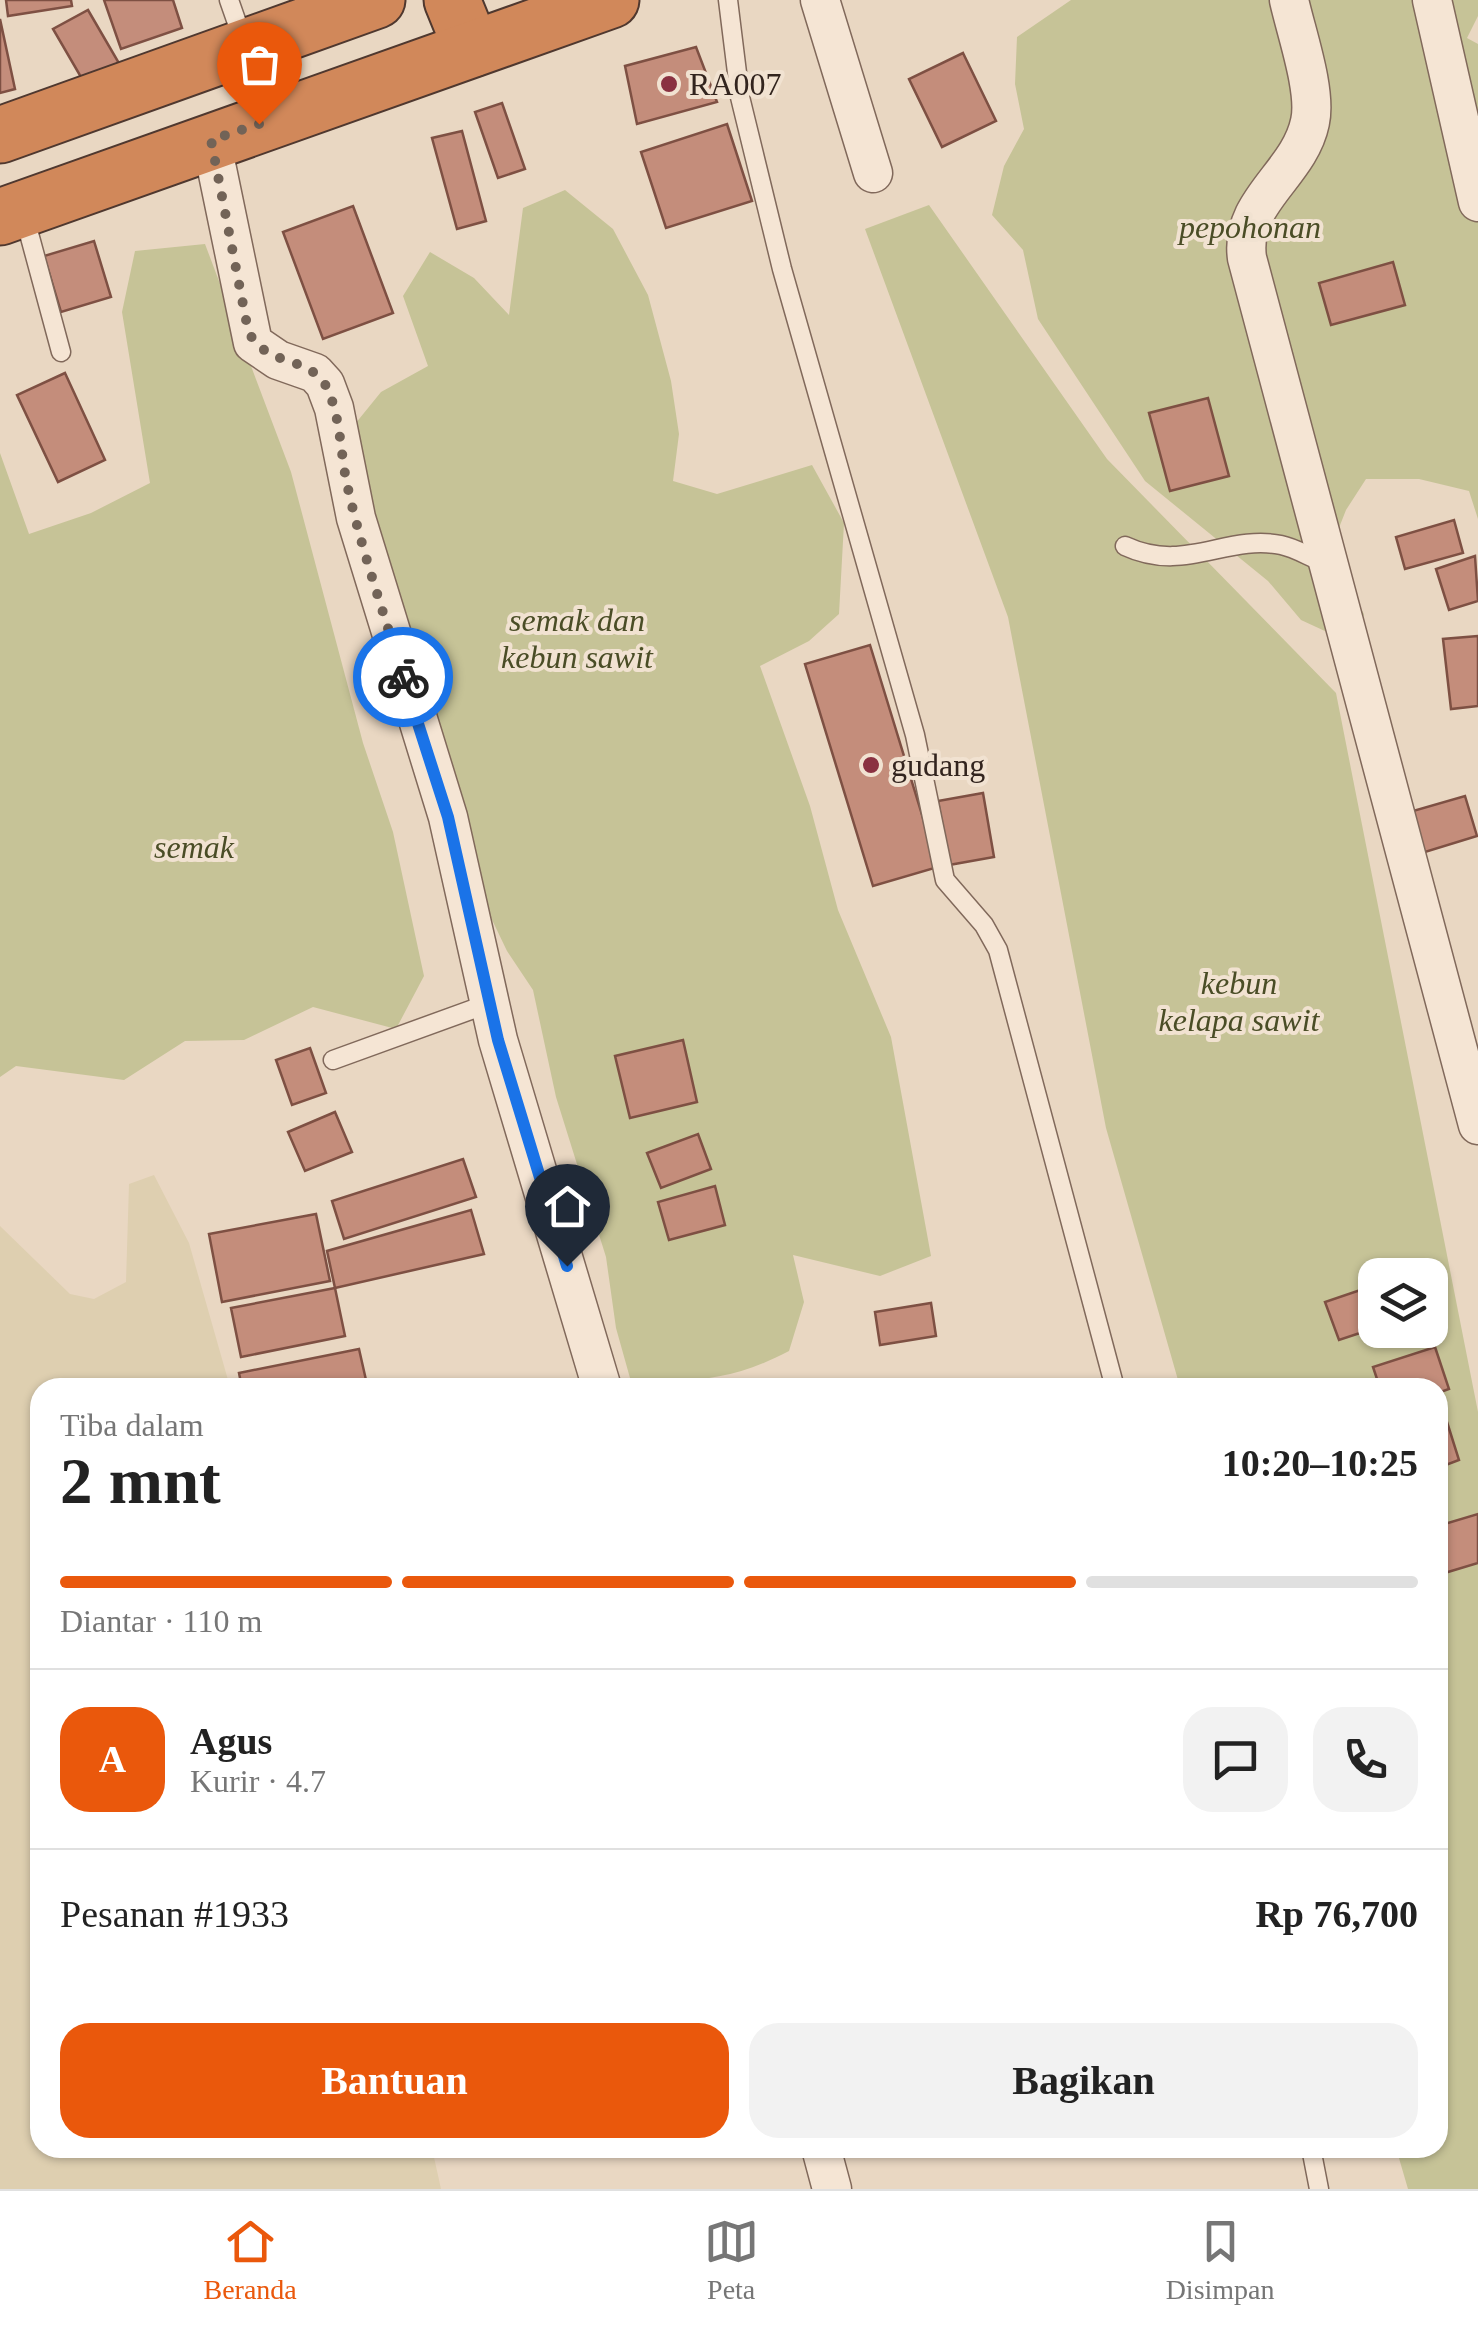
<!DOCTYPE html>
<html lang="id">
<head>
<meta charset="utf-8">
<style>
  :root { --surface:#fff; --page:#f2f2f2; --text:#222; --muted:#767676; --line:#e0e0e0; --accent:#ea580c }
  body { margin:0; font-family:Georgia,serif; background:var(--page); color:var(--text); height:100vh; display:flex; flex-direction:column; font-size:38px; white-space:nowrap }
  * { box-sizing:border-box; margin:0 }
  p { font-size:32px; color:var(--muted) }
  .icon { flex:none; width:55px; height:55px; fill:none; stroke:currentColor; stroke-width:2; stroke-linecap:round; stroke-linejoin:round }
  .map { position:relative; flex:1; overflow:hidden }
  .panel { position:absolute; left:30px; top:1378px; width:1418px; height:780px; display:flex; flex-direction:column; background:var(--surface); border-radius:30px; box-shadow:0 2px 8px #0004 }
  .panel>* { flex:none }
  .controls { position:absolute; left:1358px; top:1258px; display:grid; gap:20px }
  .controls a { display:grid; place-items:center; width:90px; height:90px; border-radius:20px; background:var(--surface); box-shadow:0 2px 8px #0004; font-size:50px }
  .pin { position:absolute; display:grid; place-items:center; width:85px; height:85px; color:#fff; margin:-102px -42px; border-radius:50% 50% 50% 0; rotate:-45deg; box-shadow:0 0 10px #0007 }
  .pin .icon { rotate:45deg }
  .courier { position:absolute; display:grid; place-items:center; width:100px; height:100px; margin:-50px; border:8px solid #1a73e8; border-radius:50%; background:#fff; color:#222; box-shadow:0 2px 12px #0007 }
  .head em { font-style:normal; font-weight:600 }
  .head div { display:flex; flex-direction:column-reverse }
  .head { display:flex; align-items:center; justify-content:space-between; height:170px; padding:0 30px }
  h1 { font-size:65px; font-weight:600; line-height:75px }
  .bar { display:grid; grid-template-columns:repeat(4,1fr); gap:15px 10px; align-content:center; height:120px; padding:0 30px }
  .bar i { height:12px; border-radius:8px; background:var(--line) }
  .bar .on { background:var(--accent) }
  .bar p { grid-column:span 4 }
  .line { display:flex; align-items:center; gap:25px; padding:0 30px; border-top:2px solid var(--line) }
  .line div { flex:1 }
  .round { display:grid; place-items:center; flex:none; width:105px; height:105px; border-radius:30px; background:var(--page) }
  .primary-button { display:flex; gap:20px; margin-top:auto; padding:20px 30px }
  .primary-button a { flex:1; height:115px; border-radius:30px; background:var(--accent); color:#fff; font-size:40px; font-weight:600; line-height:115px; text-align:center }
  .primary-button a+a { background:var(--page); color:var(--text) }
  .tabs { display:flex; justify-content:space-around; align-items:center; height:140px; border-top:2px solid var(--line); background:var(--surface); font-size:28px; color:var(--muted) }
  .tabs a { display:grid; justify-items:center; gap:5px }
  .tabs .on { color:var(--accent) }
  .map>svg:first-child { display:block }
  .farmland { fill:#decfb0 }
  .green { fill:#c6c397; fill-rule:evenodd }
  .building { fill:#c48d7b; stroke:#7e5043; stroke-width:2.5 }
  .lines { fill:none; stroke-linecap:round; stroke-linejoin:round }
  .lane-casing { stroke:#81695b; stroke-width:21 }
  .street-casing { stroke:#81695b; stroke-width:41 }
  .highway-casing { stroke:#4f382f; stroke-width:59 }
  .lane { stroke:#f5e5d4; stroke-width:18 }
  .street { stroke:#f5e5d4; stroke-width:38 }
  .highway { stroke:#d1885a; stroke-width:55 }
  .done { stroke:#726357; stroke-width:10; stroke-dasharray:0 18 }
  .route { stroke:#1a73e8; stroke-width:12 }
  .poi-dot { fill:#8a3141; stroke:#f1e2d1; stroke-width:4 }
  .labels { text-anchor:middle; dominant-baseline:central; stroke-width:8; stroke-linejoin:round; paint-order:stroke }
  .poi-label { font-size:32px; fill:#32241e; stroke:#f1e2d1; text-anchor:start }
  .park-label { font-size:32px; font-style:italic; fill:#4a4d26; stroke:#f1e2d1 }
</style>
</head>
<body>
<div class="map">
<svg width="1478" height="2189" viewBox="0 0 1478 2189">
  <rect width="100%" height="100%" fill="#e9d7c2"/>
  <!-- farmland -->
  <path class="farmland" d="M154,1175l35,68 41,144 -190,1v760h392l9,41h-441v-963l70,68 24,5 32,-17 3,-98z"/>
  <!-- green -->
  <g class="green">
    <path d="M1071,0h407v16l-11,22 11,6v475l-9,-28 -50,-12h-53l-20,31 -15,38 11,29 22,37 -11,30 -52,-24 -33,-39 -123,-100 -107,-162 -15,-69 -31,-35 12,-49 20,-37 -9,-45 2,-47z"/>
    <path d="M565,190l48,39 35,66 23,86 8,53 -6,47 44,13 95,-29 32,58 -5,91 -30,27 -49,25 50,140 28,104 53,127 40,219 -51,20 -87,-21 11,47 -15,49c-55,29 -98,33 -159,27l-14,-50 -10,-71 -50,-160 -23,-107 -26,-39 -35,-73 -134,-433 43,-53 47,-26 -25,-70 27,-44 44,26 35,37 14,-107z"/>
    <path d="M929,205l178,254 229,234 142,719v777h-70l-12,-41h42v-760l-258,-1 -74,-259 -98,-511 -143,-388zM1375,1275h55v55h-55z"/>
    <path d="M205,244l86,228 72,271 30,89 31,144 -28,53 -83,-22 -69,33 -59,1 -61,39 -108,-14 -16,11v-624l29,81 62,-21 59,-30 -28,-171 13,-61z"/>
  </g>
  <!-- building -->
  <g class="building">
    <path d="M6,0h65l1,6 -64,10z"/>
    <path d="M104,0h69l9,28 -61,21z"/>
    <path d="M88,10l39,67 -35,19 -39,-67z"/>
    <path d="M0,19l15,70 -15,4z"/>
    <path d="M696,47l21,55 -80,22 -12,-58z"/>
    <path d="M963,53l33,68 -54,26 -33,-68z"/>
    <path d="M502,103l23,66 -27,9 -23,-66z"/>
    <path d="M727,124l25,77 -86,27 -25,-76z"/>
    <path d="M462,131l24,90 -29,8 -25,-91z"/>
    <path d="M353,206l40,107 -70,26 -40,-107z"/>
    <path d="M94,241l17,56 -50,15 -17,-56z"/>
    <path d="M1393,262l12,43 -74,20 -12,-42z"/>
    <path d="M65,373l40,87 -47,22 -41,-87z"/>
    <path d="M1208,398l21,78 -59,15 -21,-78z"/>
    <path d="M1454,520l9,33 -58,16 -9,-32z"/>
    <path d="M1475,556l3,45 -29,9 -13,-41z"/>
    <path d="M1478,636v70l-27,3 -8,-70z"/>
    <path d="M870,645l68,222 -65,19 -68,-222z"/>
    <path d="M983,793l11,64 -45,8 -11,-64z"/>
    <path d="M1465,796l12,40 -65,20 -13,-41z"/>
    <path d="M683,1040l14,62 -67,16 -15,-62z"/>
    <path d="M310,1048l16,45 -34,12 -16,-45z"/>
    <path d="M335,1112l17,40 -47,19 -17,-39z"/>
    <path d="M698,1134l13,35 -50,19 -14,-35z"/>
    <path d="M463,1159l13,38 -132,42 -12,-38z"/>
    <path d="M715,1186l10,39 -56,15 -11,-38z"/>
    <path d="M471,1210l13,44 -149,34 -8,-37z"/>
    <path d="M316,1214l14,67 -108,21 -13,-68z"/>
    <path d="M1375,1285v43l-36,12 -14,-38z"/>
    <path d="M335,1288l10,48 -104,21 -10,-49z"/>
    <path d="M931,1303l5,33 -56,9 -5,-33z"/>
    <path d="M1435,1347l14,42 -11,4v-5h-58l-7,-21z"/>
    <path d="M359,1349l7,31 -34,8h-90l-3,-15z"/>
    <path d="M1447,1422l12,38 -21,8v-43z"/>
    <path d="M1478,1514v49l-40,12v-49z"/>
  </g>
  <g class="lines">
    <!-- lane casing -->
    <g class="lane-casing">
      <g id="lane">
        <path d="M229,0l14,40"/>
        <path d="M728,0l12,97 42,172 133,466 30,145 39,45 14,25 117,438"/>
        <path d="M24,215l37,137"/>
        <path d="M1125,546c60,28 101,-12 156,-1 15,3 30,13 45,18"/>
        <path d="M333,1060l157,-57"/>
        <path d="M1311,2148l8,41"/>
      </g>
    </g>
    <!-- street casing -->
    <g class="street-casing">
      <g id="street">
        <path d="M820,0l53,173"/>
        <path d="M1289,0c7,32 28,91 21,122 -11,53 -71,79 -63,136l231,867"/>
        <path d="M1432,0l46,202"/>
        <path d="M211,140l42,203 25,17 37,13 10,11 9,24 22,110 92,299 50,223 104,348"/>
        <path d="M821,2148l11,41"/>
      </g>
    </g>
    <!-- highway casing -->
    <g class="highway-casing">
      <g id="highway">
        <path d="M452,0l20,49"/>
        <path d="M0,135l377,-135"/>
        <path d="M0,217l611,-217"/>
      </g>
    </g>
    <!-- lane -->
    <use href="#lane" class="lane"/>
    <!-- street -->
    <use href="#street" class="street"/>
    <!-- highway -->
    <use href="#highway" class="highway"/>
  </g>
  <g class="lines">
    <!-- done -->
    <path class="done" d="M259,124l-48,16 37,190c15,37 61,25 78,56 15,30 14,66 21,98 14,65 37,129 56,193"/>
    <!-- route -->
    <path class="route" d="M403,677l45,140 50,223 69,226"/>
  </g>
  <!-- markers -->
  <g class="poi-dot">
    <circle cx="669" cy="84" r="10"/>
    <circle cx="871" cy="765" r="10"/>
  </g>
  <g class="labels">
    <!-- poi labels -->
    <g class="poi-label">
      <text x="689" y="84">RA007</text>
      <text x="891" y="765">gudang</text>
    </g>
    <!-- park labels -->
    <g class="park-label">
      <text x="1250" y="227">pepohonan</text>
      <text x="577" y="620">semak dan<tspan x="577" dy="37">kebun sawit</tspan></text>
      <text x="194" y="847">semak</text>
      <text x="1239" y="983">kebun<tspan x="1239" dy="37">kelapa sawit</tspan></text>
    </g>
  </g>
</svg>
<div class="controls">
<a><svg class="icon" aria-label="layers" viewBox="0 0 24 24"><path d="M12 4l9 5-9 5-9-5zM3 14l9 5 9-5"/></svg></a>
</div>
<div class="pin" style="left:259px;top:124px;background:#ea580c"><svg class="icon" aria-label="bag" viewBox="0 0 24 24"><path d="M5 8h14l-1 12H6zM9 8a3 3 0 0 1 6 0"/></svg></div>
<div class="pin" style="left:567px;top:1266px;background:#1f2937"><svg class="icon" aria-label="home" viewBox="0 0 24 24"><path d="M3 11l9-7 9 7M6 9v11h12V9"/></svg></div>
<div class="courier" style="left:403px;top:677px"><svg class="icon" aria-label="bike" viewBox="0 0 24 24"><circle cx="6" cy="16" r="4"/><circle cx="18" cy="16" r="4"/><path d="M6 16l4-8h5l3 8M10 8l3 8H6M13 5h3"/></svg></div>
<section class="panel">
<div class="head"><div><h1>2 mnt</h1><p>Tiba dalam</p></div><em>10:20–10:25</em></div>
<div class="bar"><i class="on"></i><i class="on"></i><i class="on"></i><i></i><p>Diantar · 110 m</p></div>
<div class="line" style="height:180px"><b class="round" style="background:var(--accent);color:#fff">A</b><div><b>Agus</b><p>Kurir · 4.7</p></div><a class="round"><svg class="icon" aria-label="chat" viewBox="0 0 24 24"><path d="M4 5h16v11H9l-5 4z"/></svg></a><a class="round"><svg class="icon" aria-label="phone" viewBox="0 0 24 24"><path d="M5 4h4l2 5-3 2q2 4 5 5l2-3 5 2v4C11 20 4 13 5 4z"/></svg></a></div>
<div class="line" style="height:130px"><div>Pesanan #1933</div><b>Rp 76,700</b></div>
<div class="primary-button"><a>Bantuan</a><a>Bagikan</a></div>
</section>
</div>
<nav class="tabs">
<a class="on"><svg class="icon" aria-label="home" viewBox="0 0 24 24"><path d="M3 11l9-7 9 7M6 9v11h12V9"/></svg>Beranda</a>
<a><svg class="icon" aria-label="map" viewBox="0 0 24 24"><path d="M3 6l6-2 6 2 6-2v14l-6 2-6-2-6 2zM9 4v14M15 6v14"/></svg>Peta</a>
<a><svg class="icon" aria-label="saved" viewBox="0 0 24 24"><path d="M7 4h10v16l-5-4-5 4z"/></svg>Disimpan</a>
</nav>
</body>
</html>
